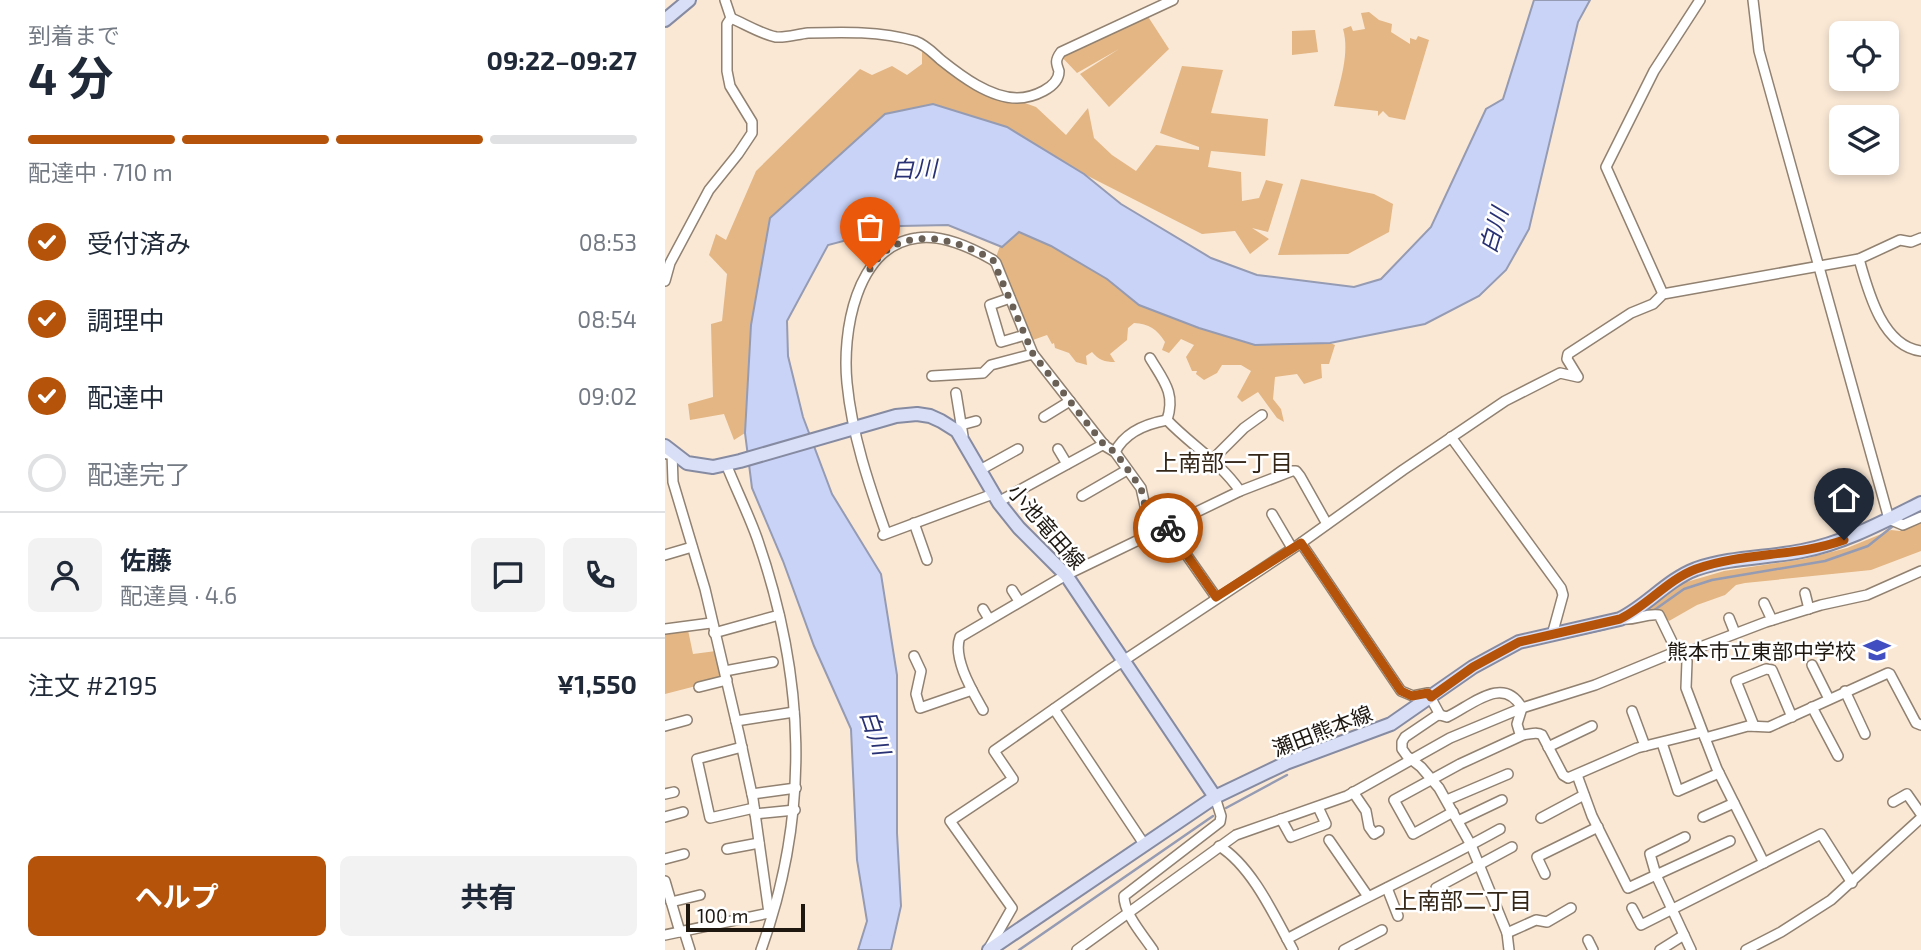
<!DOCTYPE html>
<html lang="ja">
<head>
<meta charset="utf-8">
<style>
  :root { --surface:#fff; --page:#f2f2f3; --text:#1f2937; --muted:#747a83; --line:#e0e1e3; --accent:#b45309 }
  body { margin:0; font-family:"Exo 2","Noto Sans JP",sans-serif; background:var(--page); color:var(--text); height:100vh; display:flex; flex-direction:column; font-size:26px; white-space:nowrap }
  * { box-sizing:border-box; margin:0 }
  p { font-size:23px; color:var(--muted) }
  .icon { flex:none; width:38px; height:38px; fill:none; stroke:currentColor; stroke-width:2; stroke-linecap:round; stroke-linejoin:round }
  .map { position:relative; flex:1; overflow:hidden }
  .sheet { display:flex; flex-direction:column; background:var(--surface); width:665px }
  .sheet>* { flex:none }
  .fabs { position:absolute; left:1164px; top:21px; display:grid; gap:14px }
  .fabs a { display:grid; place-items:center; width:70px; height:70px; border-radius:10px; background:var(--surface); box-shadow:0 4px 10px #0003; font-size:35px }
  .scale { position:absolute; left:21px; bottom:18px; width:119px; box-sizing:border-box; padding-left:7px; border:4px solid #1d1710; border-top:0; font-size:19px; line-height:24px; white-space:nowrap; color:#1d1710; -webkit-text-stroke:5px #fff; paint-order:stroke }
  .pin { position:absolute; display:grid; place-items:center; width:60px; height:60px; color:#fff; margin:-72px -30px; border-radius:50% 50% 50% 0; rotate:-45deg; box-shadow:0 0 7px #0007 }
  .pin .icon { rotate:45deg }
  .courier { position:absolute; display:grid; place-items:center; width:70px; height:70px; margin:-35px; border:5px solid #b45309; border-radius:50%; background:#fff; color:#222; box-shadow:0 2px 9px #0007 }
  .summary em { font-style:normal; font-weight:700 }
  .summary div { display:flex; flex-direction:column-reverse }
  .summary { display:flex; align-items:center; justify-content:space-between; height:119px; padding:0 28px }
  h1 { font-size:46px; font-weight:700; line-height:52px }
  .bar { display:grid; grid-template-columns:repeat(4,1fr); gap:10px 7px; align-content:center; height:84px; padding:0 28px }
  .bar i { height:9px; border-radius:5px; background:var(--line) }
  .bar .current { background:var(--accent) }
  .bar p { grid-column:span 4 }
  .line { display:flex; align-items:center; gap:18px; padding:0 28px; border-top:2px solid var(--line) }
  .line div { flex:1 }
  .round { display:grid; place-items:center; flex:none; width:74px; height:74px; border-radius:10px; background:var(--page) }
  ol { padding:0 28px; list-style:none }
  li { display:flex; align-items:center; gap:21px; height:77px }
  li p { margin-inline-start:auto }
  li .icon { padding:7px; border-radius:50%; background:var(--accent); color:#fff; stroke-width:4 }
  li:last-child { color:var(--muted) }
  li i { width:38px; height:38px; border:4px solid var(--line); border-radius:50% }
  .button { display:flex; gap:14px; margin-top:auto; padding:14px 28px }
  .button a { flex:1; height:80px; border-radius:10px; background:var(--accent); color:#fff; font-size:28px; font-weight:700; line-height:80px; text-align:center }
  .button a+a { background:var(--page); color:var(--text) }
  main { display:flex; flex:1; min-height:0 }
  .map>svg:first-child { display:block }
  .green { fill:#e3b684 }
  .water { fill:#c9d3f7; stroke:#959bb2; stroke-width:2 }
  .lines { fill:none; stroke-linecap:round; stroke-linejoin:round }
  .stream { stroke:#959bb2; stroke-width:2.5 }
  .minor-casing { stroke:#918170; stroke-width:12 }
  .major-casing { stroke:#868ba2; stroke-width:16 }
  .minor { stroke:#fff; stroke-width:9 }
  .major { stroke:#d8dff7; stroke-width:12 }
  .done { stroke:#6a6055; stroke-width:7; stroke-dasharray:0 12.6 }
  .route { stroke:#b45309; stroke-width:9 }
  .labels { text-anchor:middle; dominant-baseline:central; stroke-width:5; stroke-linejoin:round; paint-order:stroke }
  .street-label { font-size:21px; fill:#1d1710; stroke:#fff }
  .poi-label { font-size:21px; fill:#1d1710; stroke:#fff; text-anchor:end }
  .water-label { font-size:23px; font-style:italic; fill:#273173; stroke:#fff }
  .neighbourhood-label { font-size:23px; fill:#352718; stroke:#fff }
</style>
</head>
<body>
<main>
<section class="sheet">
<div class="summary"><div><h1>4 分</h1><p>到着まで</p></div><em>09:22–09:27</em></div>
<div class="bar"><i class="current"></i><i class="current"></i><i class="current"></i><i></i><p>配達中 · 710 m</p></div>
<ol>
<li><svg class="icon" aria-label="check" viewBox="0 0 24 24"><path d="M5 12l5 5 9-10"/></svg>受付済み<p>08:53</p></li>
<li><svg class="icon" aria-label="check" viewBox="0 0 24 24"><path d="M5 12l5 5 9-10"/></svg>調理中<p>08:54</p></li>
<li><svg class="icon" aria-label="check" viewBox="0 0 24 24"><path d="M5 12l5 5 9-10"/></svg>配達中<p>09:02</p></li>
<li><i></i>配達完了</li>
</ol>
<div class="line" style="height:126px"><a class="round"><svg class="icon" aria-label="person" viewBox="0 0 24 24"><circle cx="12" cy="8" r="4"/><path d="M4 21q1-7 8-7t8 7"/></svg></a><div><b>佐藤</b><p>配達員 · 4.6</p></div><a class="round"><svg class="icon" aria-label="chat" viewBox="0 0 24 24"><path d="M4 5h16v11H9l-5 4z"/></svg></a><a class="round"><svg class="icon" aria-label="phone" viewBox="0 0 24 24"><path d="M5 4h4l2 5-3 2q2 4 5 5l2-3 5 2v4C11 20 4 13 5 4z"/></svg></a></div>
<div class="line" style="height:91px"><div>注文 #2195</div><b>¥1,550</b></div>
<div class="button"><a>ヘルプ</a><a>共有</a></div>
</section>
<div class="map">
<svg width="1256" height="950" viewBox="0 0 1256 950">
  <rect width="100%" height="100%" fill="#fae8d5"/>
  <!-- green -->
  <g class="green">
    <path d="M480,12l24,37 -60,58 -29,-33 39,-25 -42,24 -18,-19z"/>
    <path d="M704,12l10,8 13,4 -1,8 19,12v-6l6,2 2,-4 11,4 -24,80 -16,-3 -6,-6 -5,5v-5l-44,-5c6,-24 16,-53 9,-77l8,-3 2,5 12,-2 -4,-16z"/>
    <path d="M650,30l3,22 -26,3v-24z"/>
    <path d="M257,44l56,42 58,21 30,28 22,-27 6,30 18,17 24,16 20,-26 43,5v-3l-39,-14 22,-67 41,4 -12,43 57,6 -3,37 -54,-5 -3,16 33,5 1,29 17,-3 7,-18 17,4 -15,48 -16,-4 17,11 -19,15 -15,-23 -33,3 -118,-60 -77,-47 -122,-13 -28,27 -106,184 -6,108 -11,7 -10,-26 -34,6 -2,-16 25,-7 -2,-73 11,-3 5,-47 -18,-19 7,-21 10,6 30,-69 104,-102 12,6 20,-9 15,9 15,-11z"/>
    <path d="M636,179l73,15 19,10 -4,28 -41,22 -70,1z"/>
    <path d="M353,232l33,14 56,33 32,26 60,23 56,17 75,-2 5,2 -6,19h-8l1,14 -18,6 -7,-10 -22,3 -2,22 8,10 3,13 -7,-4 -19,-26 -16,10 -5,-5 14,-26 -10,-6h-19l-5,8 -13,7 -8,-6 1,-3h-5l-6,-14 8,-12 -13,-6 -12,14 -7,-3 3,-8c-8,-13 -16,-18 -31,-19l-6,5 -1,12 -17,14 5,8c-11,0 -16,-2 -23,-10l-6,4 1,9 -11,-3 -7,-9 -14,-5 -1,-5 -2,1 -5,-9 -17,6 -34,-84 4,-11h2z"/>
    <path d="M1256,520v31l-50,19 -126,13 -9,2 -11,10 -28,10 -28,16 -8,-9 -18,1 26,-22 14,-8 41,-12 80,-12 43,-11 44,-18 9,1z"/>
    <path d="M23,630l5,24 23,-3 7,28 -58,15v-61z"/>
  </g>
  <!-- water -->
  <path class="water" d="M869,0h56l-12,22 -49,207 -23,41 -27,26 -54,28 -95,19 -75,2 -56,-17 -60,-23 -32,-26 -56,-33 -32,-14 -17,15 -54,-22 -48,1 -72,19 -41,76 1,35 15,61 29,77 49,80 16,101v158l4,73 -10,44h-33l9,-29 -10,-61 -6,-131 -37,-83 -31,-85 -31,-73 -7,-55 6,-108 19,-107 115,-104 48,-10 74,23 77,47 37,30 90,54 46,17 97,12 27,-8 50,-52 55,-118 17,-10z"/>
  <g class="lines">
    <!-- stream -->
    <g class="stream">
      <path d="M988,611l31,-22 28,-9 113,-19 43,-15 25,-20"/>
      <path d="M885,641l55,-12"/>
      <path d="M561,808l61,-33"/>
      <path d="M354,950l194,-134"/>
    </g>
    <!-- minor casing -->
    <g class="minor-casing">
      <g id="minor">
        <path d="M1088,0l6,51 130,468 14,6 18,-8"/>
        <path d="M66,18c14,6 30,16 45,19 10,1 22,-3 32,-4 36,-1 72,-2 107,8 11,4 18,12 26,19 20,16 49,38 76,38 15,0 42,-10 42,-27 -3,-8 -4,-11 2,-19l112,-52"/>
        <path d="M1194,259c9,32 23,87 62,92"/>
        <path d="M0,281l5,-18 39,-73 29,-36 14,-21v-11l-22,-36 -3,-15v-47l4,-6 -6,-18"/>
        <path d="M998,294l-57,-127 48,-96 46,-71"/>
        <path d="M345,298l-20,7 11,37 24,-7"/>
        <path d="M485,358c13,22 26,35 17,62"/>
        <path d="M267,376l51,-3 8,-8 42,-11 72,92 10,6 26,36 4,18 22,21 49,70"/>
        <path d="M291,393l7,43"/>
        <path d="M379,417l26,-16"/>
        <path d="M296,425l15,-4"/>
        <path d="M786,437l110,151 2,7 -11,40"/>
        <path d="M393,449l9,15"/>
        <path d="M450,452c10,-20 30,-28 52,-32 24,25 53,42 73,71"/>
        <path d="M548,459l31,-31 18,-13"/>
        <path d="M61,464c10,25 22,49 31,74 48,138 54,273 4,412"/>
        <path d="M315,470l38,-21"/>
        <path d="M417,496l45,-26"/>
        <path d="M333,502l106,-58"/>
        <path d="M607,514l20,34"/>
        <path d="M249,523l13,37"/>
        <path d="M221,533c-17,-48 -34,-98 -39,-150 -5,-49 8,-137 70,-145 24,-4 55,10 76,22l3,3 37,91"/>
        <path d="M218,535l110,-41"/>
        <path d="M636,543l100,148 12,5 15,-3 12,22"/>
        <path d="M0,555l27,-8"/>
        <path d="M347,590l7,11"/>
        <path d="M1140,593l4,16"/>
        <path d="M1099,603l8,17"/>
        <path d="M318,609l6,10"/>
        <path d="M1064,618l6,15"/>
        <path d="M955,619c16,2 25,-6 39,-4l18,37"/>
        <path d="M0,629l46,-6"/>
        <path d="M49,633l65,-18"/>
        <path d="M1017,654l84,-32 55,-17 46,-10 54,-24"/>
        <path d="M249,656l7,15 -5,23 4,14 52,-18"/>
        <path d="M1147,665l17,34"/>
        <path d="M60,671l48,-9"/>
        <path d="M34,687l28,-7"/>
        <path d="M1180,691l20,43"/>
        <path d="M1147,707l26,49"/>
        <path d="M389,709l90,135"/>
        <path d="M318,710c-10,-18 -31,-52 -23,-73l106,-62 174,-84 52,-20h4l4,5 27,48"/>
        <path d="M967,711l13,35"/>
        <path d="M71,721l58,-9"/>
        <path d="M0,726l22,-6"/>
        <path d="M1089,726l-18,-45 30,-12 6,1 20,47"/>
        <path d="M1040,738l12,31 47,94"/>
        <path d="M997,743l16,48 41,-18"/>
        <path d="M77,747l-45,12 13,59 44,-10"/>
        <path d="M883,747l44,-21"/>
        <path d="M912,775l15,41 36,72 28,-13 35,75"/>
        <path d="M688,792l13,19 3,16 5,7 5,-3"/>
        <path d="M0,794l9,-2"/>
        <path d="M87,794l44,-6"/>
        <path d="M782,800l61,-26"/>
        <path d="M1228,802l14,-8 14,20"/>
        <path d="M788,812l-40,22 -19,-34 66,-36 63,-29"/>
        <path d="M90,814l40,-4"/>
        <path d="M0,817l18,-5"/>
        <path d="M1038,817l31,-14"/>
        <path d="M876,818l43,-23"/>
        <path d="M616,819l10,18 35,-13 -8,-17"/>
        <path d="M793,821l44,-21"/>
        <path d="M1020,837l-35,17 6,21 74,-34"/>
        <path d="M664,840l38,55"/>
        <path d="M554,846c33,20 56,71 74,104"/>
        <path d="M62,849l32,-6"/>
        <path d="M0,859l19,-5"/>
        <path d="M880,874l-8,-17 61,-30"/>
        <path d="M0,881l15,51"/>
        <path d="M722,888l11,28"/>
        <path d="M771,888l76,-41"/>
        <path d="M6,902l29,-7"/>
        <path d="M967,908l9,17 180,-91 31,49"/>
        <path d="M19,931l6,19"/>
        <path d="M842,933l29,-13 11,2 24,-14"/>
        <path d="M0,935l104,-22 -16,-114 -14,-65 -34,-145 -32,-107 -1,-29 -5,1"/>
        <path d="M622,939c70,-38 143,-71 213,-110"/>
        <path d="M923,940l5,10"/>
        <path d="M323,950l24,-42 -62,-87 63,-42 -19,-28 117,-82 190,-126 102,-73 102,-69 55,-28 18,4 -11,-18 1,-5 63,-41 22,-9 10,-10 196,-35 41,-19 11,2 10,-4"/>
        <path d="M412,950l159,-115 111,-39 103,-58 72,-30 73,-23 80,-33 7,2 5,7 -1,27 19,50 43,-12 21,1 119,-54 2,1 26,49 5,2"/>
        <path d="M488,950c-10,-15 -29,-36 -29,-54l96,-74 1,-6 -6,-19"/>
        <path d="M679,950l38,-20"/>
        <path d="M844,950l-2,-17 -36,-88 -32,-57 -18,-21 -14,-11 -5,-7v-7l3,-5 31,-21 4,-1 7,2c24,-11 56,-43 75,-9l-5,16 3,10c7,3 15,-4 22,1l21,40 5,3 69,-30 65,-16"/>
        <path d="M995,950l24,-15"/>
        <path d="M1081,950l35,-18 50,-32 90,-82"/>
      </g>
    </g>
    <!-- major casing -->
    <g class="major-casing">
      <g id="major">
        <path d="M0,20l24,-20"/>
        <path d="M0,446l22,17 26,4 27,-6 156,-45 21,-2 13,2 11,5 16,10 42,72 20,25 47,47 149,222"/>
        <path d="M324,950l226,-153 71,-34 105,-39 82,-57 46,-25 101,-23c27,-13 47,-39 76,-50 34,-12 71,-11 106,-18 42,-8 81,-29 119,-48"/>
      </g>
    </g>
    <!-- minor -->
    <use href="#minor" class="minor"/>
    <!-- major -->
    <use href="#major" class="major"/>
  </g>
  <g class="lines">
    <!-- done -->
    <path class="done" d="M205,269c28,-46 84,-32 123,-9l40,94 72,92 10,6 26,36 4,18 23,22"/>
    <!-- route -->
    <path class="route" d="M503,528l48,69 85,-54 100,148 11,5 16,-3 3,4 42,-30 46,-25 101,-23c27,-13 47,-39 76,-50 48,-17 100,-12 148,-29"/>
  </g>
  <!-- icons -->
  <defs>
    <g id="school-bare" transform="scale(2.1)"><path d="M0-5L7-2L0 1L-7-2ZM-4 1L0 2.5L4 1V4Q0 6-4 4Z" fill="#404ec2" stroke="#fff" stroke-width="2.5" paint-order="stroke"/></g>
  </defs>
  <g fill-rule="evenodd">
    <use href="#school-bare" x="1212" y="650"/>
  </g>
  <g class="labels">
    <!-- street labels -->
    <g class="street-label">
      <text transform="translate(382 526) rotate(49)">小池竜田線</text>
      <text transform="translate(657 730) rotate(-21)">瀬田熊本線</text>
    </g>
    <!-- poi labels -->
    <g class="poi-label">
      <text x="1191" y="650">熊本市立東部中学校</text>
    </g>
    <!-- water labels -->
    <g class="water-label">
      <text transform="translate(249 168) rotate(-1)">白川</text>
      <text transform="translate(828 230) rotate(-73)">白川</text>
      <text transform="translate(211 732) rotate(71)">白川</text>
    </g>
    <!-- neighbourhood labels -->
    <g class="neighbourhood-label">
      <text x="559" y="462">上南部一丁目</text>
      <text x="798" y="900">上南部二丁目</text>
    </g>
  </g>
</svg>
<div class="fabs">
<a><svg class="icon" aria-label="locate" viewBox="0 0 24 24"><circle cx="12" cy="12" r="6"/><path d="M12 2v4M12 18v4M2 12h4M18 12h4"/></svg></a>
<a><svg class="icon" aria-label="layers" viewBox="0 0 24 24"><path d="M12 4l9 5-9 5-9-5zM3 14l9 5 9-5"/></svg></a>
</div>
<div class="scale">100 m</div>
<div class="pin" style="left:205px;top:269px;background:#ea580c"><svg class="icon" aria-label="bag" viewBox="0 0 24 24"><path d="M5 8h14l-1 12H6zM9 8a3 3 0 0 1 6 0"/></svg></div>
<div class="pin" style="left:1179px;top:540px;background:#1f2937"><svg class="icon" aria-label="home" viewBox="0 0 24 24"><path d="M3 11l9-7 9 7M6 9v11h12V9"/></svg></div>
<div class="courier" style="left:503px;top:528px"><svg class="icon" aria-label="bike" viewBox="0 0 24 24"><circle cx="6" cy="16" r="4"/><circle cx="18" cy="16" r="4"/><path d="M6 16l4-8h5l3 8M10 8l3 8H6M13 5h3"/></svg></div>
</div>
</main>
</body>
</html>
